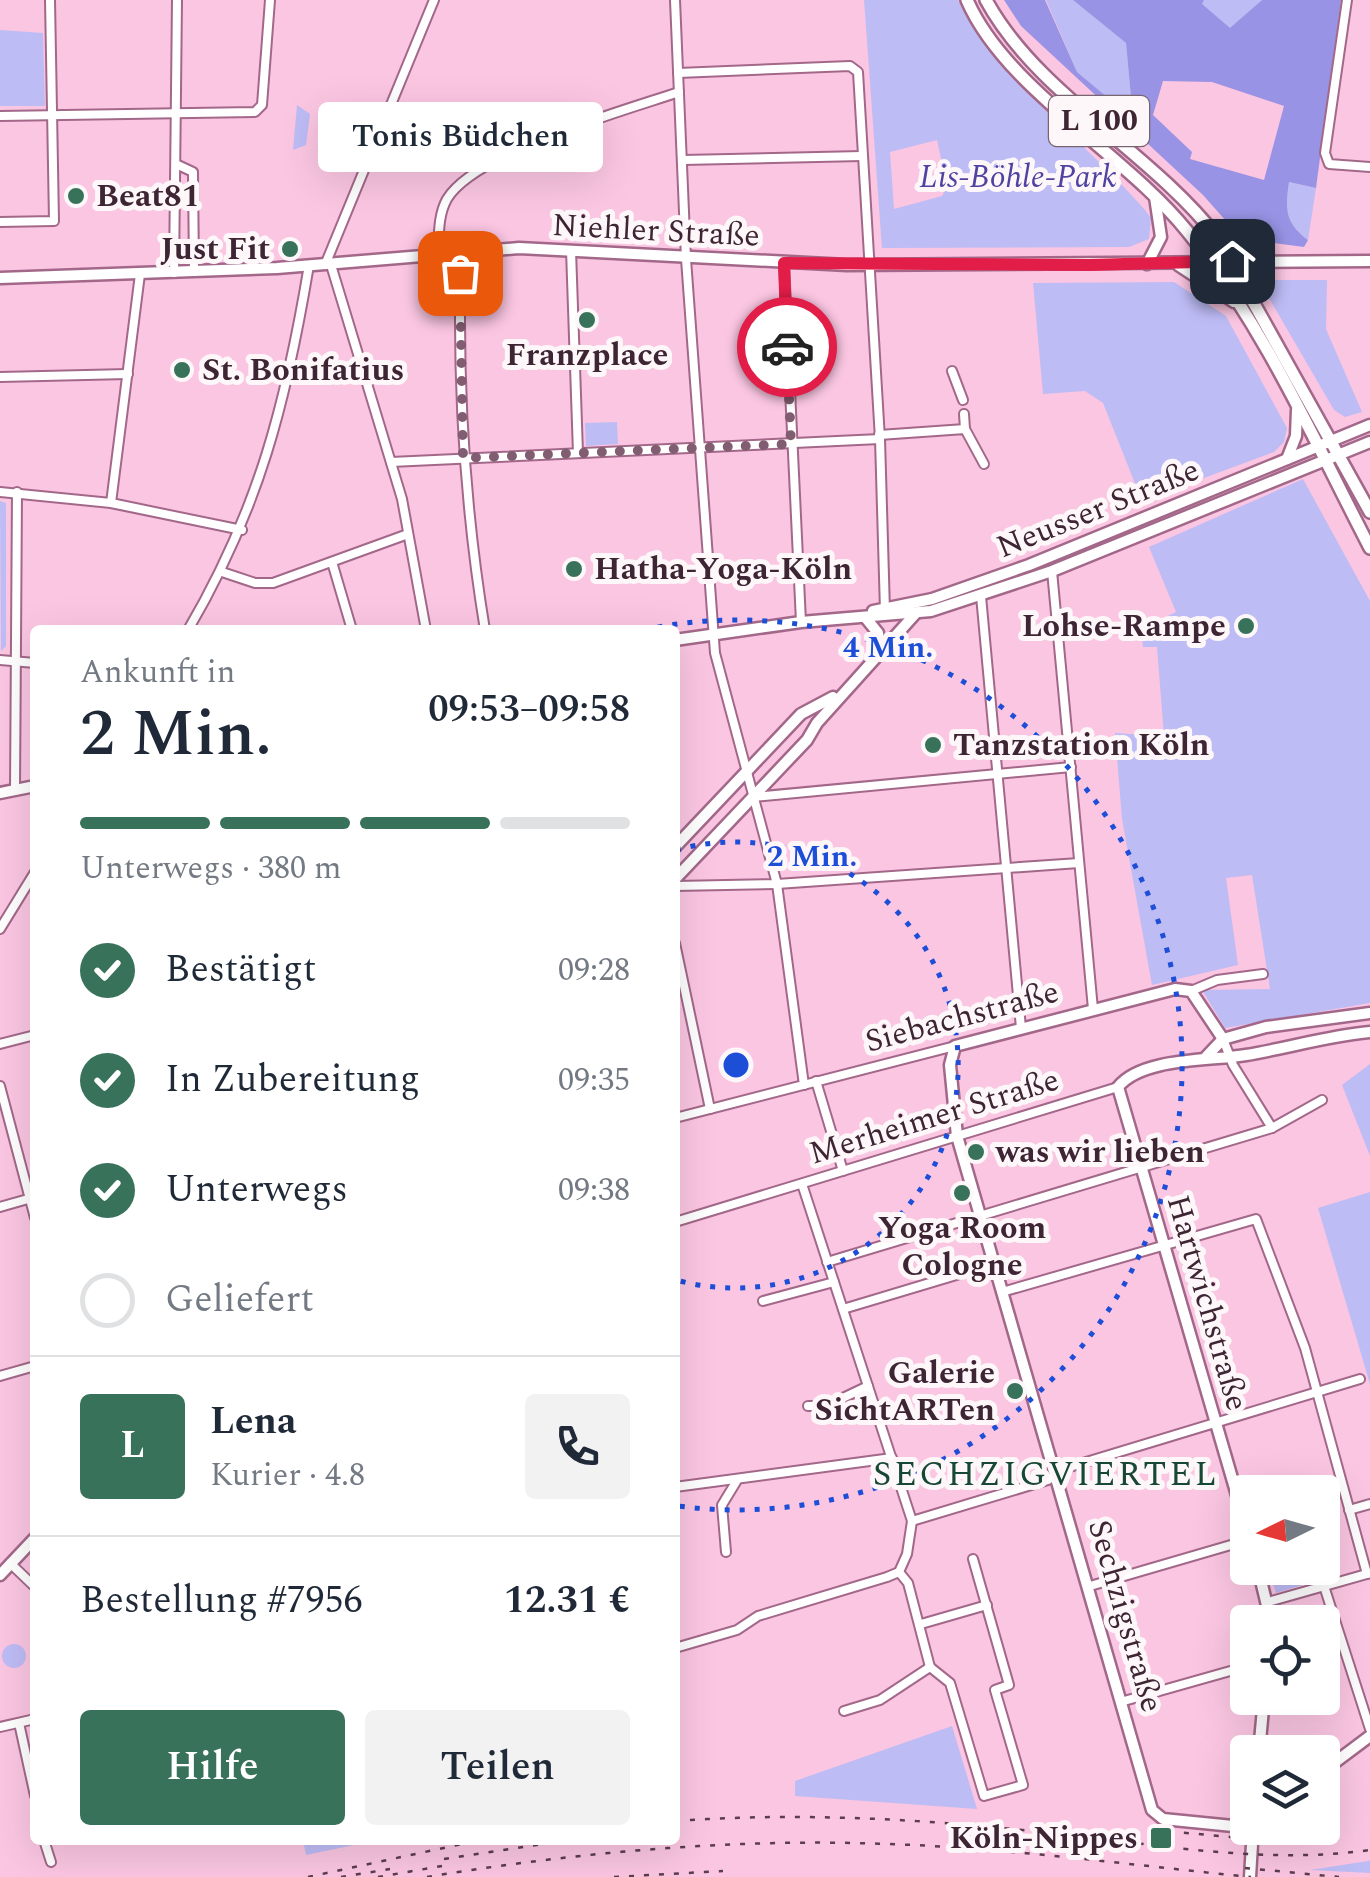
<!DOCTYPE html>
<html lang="de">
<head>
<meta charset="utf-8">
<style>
  :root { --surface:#fff; --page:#f2f2f3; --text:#1f2937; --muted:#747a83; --line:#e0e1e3; --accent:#38725b }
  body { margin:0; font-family:Spectral,serif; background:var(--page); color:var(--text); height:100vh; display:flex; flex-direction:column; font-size:38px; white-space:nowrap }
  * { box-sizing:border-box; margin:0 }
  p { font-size:32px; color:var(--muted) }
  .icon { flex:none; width:55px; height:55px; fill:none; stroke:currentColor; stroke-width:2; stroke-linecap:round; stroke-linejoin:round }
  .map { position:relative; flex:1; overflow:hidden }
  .side { position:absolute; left:30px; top:625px; width:650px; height:1220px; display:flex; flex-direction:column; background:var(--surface); border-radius:10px; box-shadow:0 10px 40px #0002 }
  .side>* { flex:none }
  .needle { width:65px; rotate:265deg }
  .controls { position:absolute; left:1230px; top:1475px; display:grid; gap:20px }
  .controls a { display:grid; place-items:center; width:110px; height:110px; border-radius:10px; background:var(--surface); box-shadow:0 10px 40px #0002; font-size:50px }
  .pin { position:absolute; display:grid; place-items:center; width:85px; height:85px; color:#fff; margin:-42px; border-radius:20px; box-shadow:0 5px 15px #0006 }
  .courier { position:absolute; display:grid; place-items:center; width:100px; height:100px; margin:-50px; border:8px solid #e11d48; border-radius:50%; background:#fff; color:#222; box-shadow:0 2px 12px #0007 }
  .bubble { position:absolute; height:70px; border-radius:10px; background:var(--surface); box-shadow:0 10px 40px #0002; font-size:32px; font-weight:600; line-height:70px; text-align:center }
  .summary em { font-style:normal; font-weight:600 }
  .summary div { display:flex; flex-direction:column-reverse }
  .summary { display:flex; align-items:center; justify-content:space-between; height:170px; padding:0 50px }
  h1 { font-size:65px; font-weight:600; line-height:75px }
  .bar { display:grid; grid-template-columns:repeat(4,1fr); gap:15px 10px; align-content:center; height:120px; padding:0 50px }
  .bar i { height:12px; border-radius:8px; background:var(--line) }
  .bar .on { background:var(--accent) }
  .bar p { grid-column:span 4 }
  .line { display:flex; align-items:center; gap:25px; padding:0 50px; border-top:2px solid var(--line) }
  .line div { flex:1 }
  .round { display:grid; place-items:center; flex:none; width:105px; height:105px; border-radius:10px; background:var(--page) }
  ol { padding:0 50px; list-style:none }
  li { display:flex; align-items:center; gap:30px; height:110px }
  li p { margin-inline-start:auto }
  li .icon { padding:10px; border-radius:50%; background:var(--accent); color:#fff; stroke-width:4 }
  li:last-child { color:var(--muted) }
  li i { width:55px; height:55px; border:5px solid var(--line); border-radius:50% }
  .button { display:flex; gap:20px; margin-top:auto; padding:20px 50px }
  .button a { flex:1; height:115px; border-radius:10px; background:var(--accent); color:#fff; font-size:40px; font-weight:600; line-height:115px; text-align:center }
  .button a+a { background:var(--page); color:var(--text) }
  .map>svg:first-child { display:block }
  .green { fill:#bebcf5; fill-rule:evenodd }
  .forest { fill:#9893e4; fill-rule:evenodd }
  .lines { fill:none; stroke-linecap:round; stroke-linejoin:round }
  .street-casing { stroke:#a36889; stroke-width:12 }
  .secondary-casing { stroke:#a36889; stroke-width:15 }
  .primary-casing { stroke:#a36889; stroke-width:16 }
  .street { stroke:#fff; stroke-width:8 }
  .secondary { stroke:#fff; stroke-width:10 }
  .primary { stroke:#fff; stroke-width:11 }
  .rail { stroke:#5b3d4e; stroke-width:2.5; stroke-dasharray:5 10; stroke-linecap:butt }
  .done { stroke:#805d70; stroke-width:10; stroke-dasharray:0 18 }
  .route { stroke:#e11d48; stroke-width:12 }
  .ring { fill:none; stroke:#1d4ed8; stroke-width:5; stroke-dasharray:5 10 }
  .poi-dot { fill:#38725b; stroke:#fef7fa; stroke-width:4 }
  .labels { text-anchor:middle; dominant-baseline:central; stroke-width:10; stroke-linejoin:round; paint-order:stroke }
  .shield { fill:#fef7fa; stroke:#78646f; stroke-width:2.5 }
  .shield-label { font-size:30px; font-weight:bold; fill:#3e2533 }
  .park-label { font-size:32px; font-style:italic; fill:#5042a1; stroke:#fef7fa }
  .poi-label { font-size:32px; font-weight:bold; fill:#3e2533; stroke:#fef7fa; text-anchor:start }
  .street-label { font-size:32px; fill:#3e2533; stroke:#fef7fa }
  .neighbourhood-label { font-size:35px; letter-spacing:2.5px; fill:#174735; stroke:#fef7fa }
  .centre { fill:#1d4ed8; stroke:#fef7fa; stroke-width:5 }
  .ring-label { font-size:30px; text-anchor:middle; font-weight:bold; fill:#1d4ed8; stroke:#fef7fa; stroke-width:10; stroke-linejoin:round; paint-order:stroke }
</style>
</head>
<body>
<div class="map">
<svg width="1370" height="1877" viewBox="0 0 1370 1877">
  <rect width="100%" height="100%" fill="#fbc6e2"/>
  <!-- green -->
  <g class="green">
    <path d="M864,0h94c35,73 131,145 187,210l6,8 -2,21 -20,8 -247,1zM937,140l10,46 -5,10 -48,13 -4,-57z"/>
    <path d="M1046,0h27l53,43 7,77 -56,-48z"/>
    <path d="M1197,0h65l-32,29z"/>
    <path d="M0,30l43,3 2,73h-45z"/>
    <path d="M297,105l13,9 -4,31 -13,5z"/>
    <path d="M1289,182l27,6 -8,52c-23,-17 -23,-32 -19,-58z"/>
    <path d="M1265,280h62l-1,49 36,83 -17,5 -11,-7 -72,-124z"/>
    <path d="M1174,282l52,34 61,112 -3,14 -10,10 -132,49 -39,-98 -18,-12 -42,3 -10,-111z"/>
    <path d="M617,422l1,22 -32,2 -1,-23z"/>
    <path d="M1303,479l67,122v402l-145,25 -23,-38 68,-1 -18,-114 -26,3 12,87 -86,20 -30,-166 -7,-86 49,3 -7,-89h-14l-2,-18 35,-17 -27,-65z"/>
    <path d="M0,501l6,2v143l-5,5z"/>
    <path d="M1370,1064v92l-28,-71z"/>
    <path d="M1370,1192v192l-52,-176z"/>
    <path d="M1323,1544l6,23 -6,2 3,9 -50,15 -8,-25h54z"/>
    <circle cx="14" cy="1656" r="12"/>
    <path d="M952,1726l25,83 -182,-13v-15z"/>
    <path d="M303,1840h75l-72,15z"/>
    <path d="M1370,1860v13l-60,-3 58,-9z"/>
  </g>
  <!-- forest -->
  <path class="forest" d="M1004,0h41l32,72 56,47 -7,-76 -53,-43h131l-2,4 28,24 32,-28h79l-25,188 -27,-6c-4,27 -4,41 19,58l-4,7 -62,-8 -39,-44 -182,-169zM1163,81l49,1 72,24 -20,74 -74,-21 2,-7 -39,-37z"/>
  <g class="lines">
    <!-- street casing -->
    <g class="street-casing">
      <g id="street">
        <path d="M675,0l11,259 29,394 62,231 27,201"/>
        <path d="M1347,0l-22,153 4,11 41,3"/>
        <path d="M678,73l172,-7 8,6 22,367 5,172"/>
        <path d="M0,116l255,-4 7,-7 8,-105"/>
        <path d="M683,160l179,-4"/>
        <path d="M178,165l15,7 1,100"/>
        <path d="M0,222l54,-1 -4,-221"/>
        <path d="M571,250l7,203"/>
        <path d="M461,252c-4,128 3,251 24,378"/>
        <path d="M438,253c1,-18 0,-38 9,-54 28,-47 179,-89 232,-107"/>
        <path d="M784,263l17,359"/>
        <path d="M325,265l109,-265"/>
        <path d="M331,265l71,234 24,131"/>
        <path d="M174,273l3,-273"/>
        <path d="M952,371l11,29"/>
        <path d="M0,377l128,-3"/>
        <path d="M964,414l1,15"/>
        <path d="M879,435l86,-6 19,35"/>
        <path d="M391,462l489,-23"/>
        <path d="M0,492l111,11 131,27"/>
        <path d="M111,503l29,-229"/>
        <path d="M332,562l20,68"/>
        <path d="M1052,571l41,438"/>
        <path d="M222,572l33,11h18l135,-49"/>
        <path d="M981,596l40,432"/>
        <path d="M188,630c71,-121 98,-227 121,-365"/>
        <path d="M0,660l35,3"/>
        <path d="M15,790l2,-298"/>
        <path d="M753,797l318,-30"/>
        <path d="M675,886l102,-2 302,-21"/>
        <path d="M0,929l35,-57"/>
        <path d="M675,943l35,166"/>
        <path d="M1191,991l26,-11 46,-6"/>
        <path d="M1223,1039l10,26 39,63"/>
        <path d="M0,1044l35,-9"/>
        <path d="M816,1081l27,90"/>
        <path d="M0,1086l35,132"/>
        <path d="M675,1118l280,-72"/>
        <path d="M0,1207l35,-10"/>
        <path d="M675,1222l443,-135"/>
        <path d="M827,1262l445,-134 50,-28"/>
        <path d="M1002,1292l254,-73 49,129 62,226"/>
        <path d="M763,1301l71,-19"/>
        <path d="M843,1309l150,-45"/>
        <path d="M0,1376l35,-10"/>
        <path d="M808,1406h18l42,-20"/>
        <path d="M675,1487l217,-29"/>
        <path d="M1349,1510l21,-6"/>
        <path d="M912,1521l136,-41 15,-11 297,-90"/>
        <path d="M726,1552l-4,-47 14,-23"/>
        <path d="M10,1563l25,24"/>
        <path d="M899,1572l9,11 22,84"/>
        <path d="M1090,1586l158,-46"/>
        <path d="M1324,1586l46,143"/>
        <path d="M1268,1602l102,-29"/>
        <path d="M921,1624l66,-19"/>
        <path d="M675,1648l62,-18 21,-14 129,-39 12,-5 8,-18 5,-33 -110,-337"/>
        <path d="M930,1667l20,16 34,113 39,-11 -28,-95 14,-5 -36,-126"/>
        <path d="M1124,1701l124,-35"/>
        <path d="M844,1711l36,-11 50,-33"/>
        <path d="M19,1723l16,73"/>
        <path d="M0,1727l35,-8"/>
        <path d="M44,1840l7,22"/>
      </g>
    </g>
    <!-- secondary casing -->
    <g class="secondary-casing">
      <g id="secondary">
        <path d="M1147,264l14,-27 -6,-40"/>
        <path d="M1178,265l56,37"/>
        <path d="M0,278l277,-10 242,-20 328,17 523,-4"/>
        <path d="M1287,459l9,-23 1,-26"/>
        <path d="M873,611l59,-12 97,-34 341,-140"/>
        <path d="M865,617l13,16 2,18"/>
        <path d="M675,640l126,-18 130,-11 121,-40 318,-129"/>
        <path d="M0,793l35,-7"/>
        <path d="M675,847l126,-133 32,-17"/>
        <path d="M675,879l132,-139 10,-17 99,-110"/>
        <path d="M1223,1039l-32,-48 -16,-2 -220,57 -5,19 7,71 195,674 11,9 90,9"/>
        <path d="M1206,1057l17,-18 43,-12 104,-14"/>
        <path d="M1248,1533l-130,-446c24,-30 93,-26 128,-32 42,-7 81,-19 124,-23"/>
        <path d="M1258,1568l13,54"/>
        <path d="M0,1575l35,-37"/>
        <path d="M1259,1752l5,-54"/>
        <path d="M1322,1772l48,-36"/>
        <path d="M1250,1877l3,-49"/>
      </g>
    </g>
    <!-- primary casing -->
    <g class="primary-casing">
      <g id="primary">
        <path d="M967,0c38,88 159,155 220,231 76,93 128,211 183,317"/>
        <path d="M986,0c51,94 165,152 231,237l153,275"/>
      </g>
    </g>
    <!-- street -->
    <use href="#street" class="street"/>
    <!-- secondary -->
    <use href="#secondary" class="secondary"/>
    <!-- primary -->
    <use href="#primary" class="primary"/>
    <!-- rail -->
    <g class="rail">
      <path d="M675,1821c125,-9 251,-2 375,12 106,11 213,32 320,17"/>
      <path d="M1154,1830l120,11 65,-2"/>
      <path d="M444,1859l125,-19"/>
      <path d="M1245,1868l94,9"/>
      <path d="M308,1877l154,-33"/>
      <path d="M341,1877l49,-8"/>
      <path d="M378,1877l64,-11"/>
      <path d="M427,1877c152,-25 307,-39 461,-33 121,4 242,21 363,33"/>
      <path d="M614,1877l109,-6"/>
    </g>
  </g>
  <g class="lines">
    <!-- done -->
    <path class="done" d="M460,273l3,185 328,-14 -4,-97"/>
    <!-- route -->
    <path class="route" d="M787,347l-3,-84 305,2 143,-4"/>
  </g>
  <!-- distance rings -->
  <g class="ring">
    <path d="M676 850A223 223 0 1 1 676 1280"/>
    <path d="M643 630A445 445 0 1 1 678 1506"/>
  </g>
  <!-- markers -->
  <g class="poi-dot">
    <circle cx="76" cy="196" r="10"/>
    <circle cx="290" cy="249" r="10"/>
    <circle cx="587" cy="320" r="10"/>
    <circle cx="182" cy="370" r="10"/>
    <circle cx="574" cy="569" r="10"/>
    <circle cx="1246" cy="626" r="10"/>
    <circle cx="933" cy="745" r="10"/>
    <circle cx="976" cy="1152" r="10"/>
    <circle cx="962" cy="1193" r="10"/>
    <circle cx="1015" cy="1391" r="10"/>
    <rect x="1149" y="1826" width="24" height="24" rx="5"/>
  </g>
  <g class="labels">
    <!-- shield labels -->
    <rect class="shield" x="1049" y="96" width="100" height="50" rx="8"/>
    <g class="shield-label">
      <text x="1099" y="121">L 100</text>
    </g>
    <!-- park labels -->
    <g class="park-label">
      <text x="1018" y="177">Lis-Böhle-Park</text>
    </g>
    <!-- poi labels -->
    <g class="poi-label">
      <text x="96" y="196">Beat81</text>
      <text x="270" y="249" text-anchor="end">Just Fit</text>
      <text x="587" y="355" text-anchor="middle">Franzplace</text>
      <text x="202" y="370">St. Bonifatius</text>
      <text x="594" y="569">Hatha-Yoga-Köln</text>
      <text x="1226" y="626" text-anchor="end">Lohse-Rampe</text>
      <text x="953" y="745">Tanzstation Köln</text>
      <text x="996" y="1152">was wir lieben</text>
      <text x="962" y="1228" text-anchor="middle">Yoga Room<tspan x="962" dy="37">Cologne</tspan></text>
      <text x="995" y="1373" text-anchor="end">Galerie<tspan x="995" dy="37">SichtARTen</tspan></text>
      <text x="1138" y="1838" text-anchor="end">Köln-Nippes</text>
    </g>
    <!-- street labels -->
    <g class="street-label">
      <text transform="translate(656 231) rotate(3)">Niehler Straße</text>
      <text transform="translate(1098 509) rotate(-22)">Neusser Straße</text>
      <text transform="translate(962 1017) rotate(-15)">Siebachstraße</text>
      <text transform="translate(934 1117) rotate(-17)">Merheimer Straße</text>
      <text transform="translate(1207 1303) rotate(74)">Hartwichstraße</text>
      <text transform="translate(1125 1616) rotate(74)">Sechzigstraße</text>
    </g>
    <!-- neighbourhood labels -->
    <g class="neighbourhood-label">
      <text x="1046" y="1474">SECHZIGVIERTEL</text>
    </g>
  </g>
  <circle cx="736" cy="1065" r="15" class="centre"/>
  <g class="ring-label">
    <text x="888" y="657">4 Min.</text>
    <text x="812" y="866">2 Min.</text>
  </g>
</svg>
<div class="controls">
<a><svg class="needle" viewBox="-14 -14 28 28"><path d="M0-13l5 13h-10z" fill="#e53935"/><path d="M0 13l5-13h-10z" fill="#747a83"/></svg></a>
<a><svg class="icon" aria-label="locate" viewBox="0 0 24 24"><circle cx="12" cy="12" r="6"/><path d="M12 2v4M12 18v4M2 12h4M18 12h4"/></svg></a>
<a><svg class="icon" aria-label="layers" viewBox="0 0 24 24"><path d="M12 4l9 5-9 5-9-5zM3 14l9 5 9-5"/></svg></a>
</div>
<div class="pin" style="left:460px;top:273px;background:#ea580c"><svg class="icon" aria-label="bag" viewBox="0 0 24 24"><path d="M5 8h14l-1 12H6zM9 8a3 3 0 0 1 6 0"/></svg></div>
<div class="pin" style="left:1232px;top:261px;background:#1f2937"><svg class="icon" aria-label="home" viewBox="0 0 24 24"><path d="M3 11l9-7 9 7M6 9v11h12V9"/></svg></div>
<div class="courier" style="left:787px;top:347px"><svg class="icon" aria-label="car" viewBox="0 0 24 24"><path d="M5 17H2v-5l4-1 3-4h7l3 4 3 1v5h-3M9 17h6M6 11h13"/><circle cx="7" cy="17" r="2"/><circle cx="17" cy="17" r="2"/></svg></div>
<div class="bubble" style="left:318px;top:102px;width:285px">Tonis Büdchen</div>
<section class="side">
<div class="summary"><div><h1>2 Min.</h1><p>Ankunft in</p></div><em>09:53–09:58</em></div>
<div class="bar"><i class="on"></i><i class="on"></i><i class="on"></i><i></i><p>Unterwegs · 380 m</p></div>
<ol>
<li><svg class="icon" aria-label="check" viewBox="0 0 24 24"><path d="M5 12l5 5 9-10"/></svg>Bestätigt<p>09:28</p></li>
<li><svg class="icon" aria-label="check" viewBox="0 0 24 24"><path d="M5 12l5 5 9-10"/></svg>In Zubereitung<p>09:35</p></li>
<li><svg class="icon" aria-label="check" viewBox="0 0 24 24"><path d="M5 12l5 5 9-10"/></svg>Unterwegs<p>09:38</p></li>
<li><i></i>Geliefert</li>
</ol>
<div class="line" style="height:180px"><b class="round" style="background:var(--accent);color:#fff">L</b><div><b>Lena</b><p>Kurier · 4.8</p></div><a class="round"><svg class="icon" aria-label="phone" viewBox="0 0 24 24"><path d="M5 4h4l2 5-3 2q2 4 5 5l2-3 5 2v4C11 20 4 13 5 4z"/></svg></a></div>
<div class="line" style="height:130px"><div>Bestellung #7956</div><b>12.31 €</b></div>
<div class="button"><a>Hilfe</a><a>Teilen</a></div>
</section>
</div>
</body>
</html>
